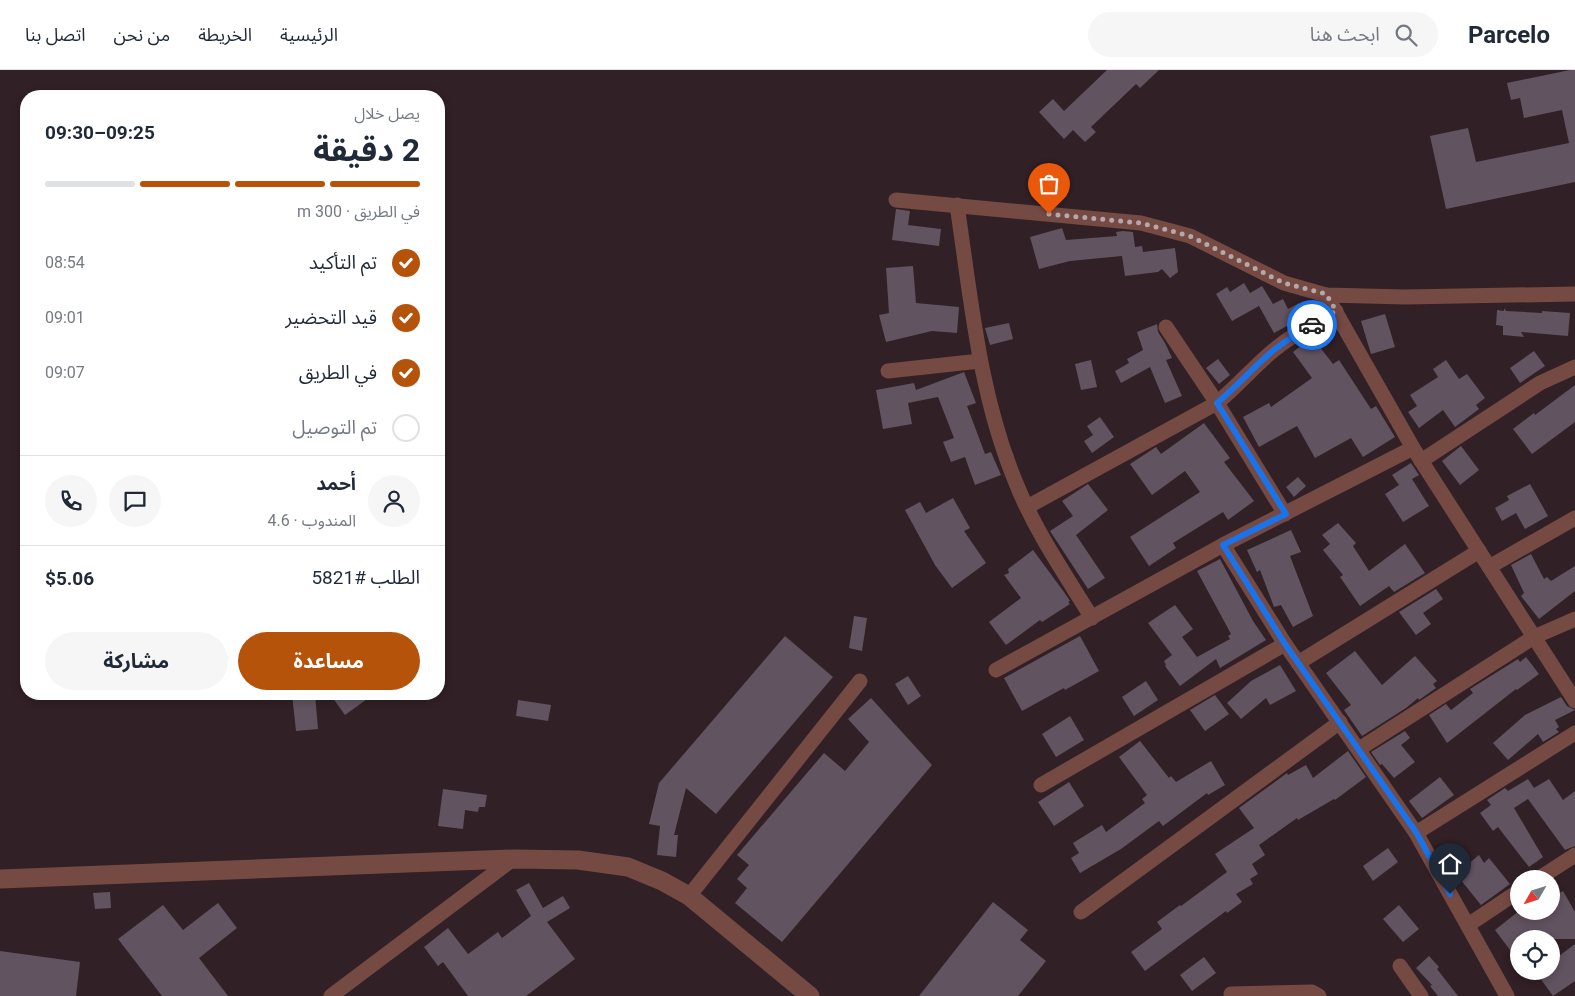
<!DOCTYPE html>
<html lang="ar">
<head>
<meta charset="utf-8">
<style>
  :root { --surface:#fff; --page:#f6f6f7; --text:#1f2937; --muted:#747a83; --line:#e0e1e3; --accent:#b45309 }
  body { margin:0; font-family:Roboto,"Noto Sans Arabic",sans-serif; background:var(--page); color:var(--text); direction:rtl; height:100vh; display:flex; flex-direction:column; font-size:19px; white-space:nowrap }
  * { box-sizing:border-box; margin:0 }
  p { font-size:16px; color:var(--muted) }
  .icon { flex:none; width:28px; height:28px; fill:none; stroke:currentColor; stroke-width:2; stroke-linecap:round; stroke-linejoin:round }
  .map { position:relative; flex:1; overflow:hidden; direction:ltr }
  .sheet { position:absolute; left:20px; top:20px; width:425px; height:610px; display:flex; flex-direction:column; background:var(--surface); border-radius:20px; box-shadow:0 2px 8px #0003; direction:rtl }
  .sheet>* { flex:none }
  .needle { width:32px; rotate:231deg }
  .buttons { position:absolute; left:1510px; top:800px; display:grid; gap:10px }
  .buttons a { display:grid; place-items:center; width:50px; height:50px; border-radius:50%; background:var(--surface); box-shadow:0 2px 8px #0003; font-size:25px }
  .pin { position:absolute; display:grid; place-items:center; width:42px; height:42px; color:#fff; margin:-51px -21px; border-radius:50% 50% 50% 0; rotate:-45deg; box-shadow:0 0 5px #0007 }
  .pin .icon { rotate:45deg }
  .courier { position:absolute; display:grid; place-items:center; width:50px; height:50px; margin:-25px; border:4px solid #1a73e8; border-radius:50%; background:#fff; color:#222; box-shadow:0 1px 6px #0007 }
  .summary em { font-style:normal; font-weight:700 }
  .summary div { display:flex; flex-direction:column-reverse }
  .summary { display:flex; align-items:center; justify-content:space-between; height:85px; padding:0 25px }
  h1 { font-size:32px; font-weight:700; line-height:38px }
  .bar { display:grid; grid-template-columns:repeat(4,1fr); gap:8px 5px; align-content:center; height:60px; padding:0 25px }
  .bar i { height:6px; border-radius:4px; background:var(--line) }
  .bar .on { background:var(--accent) }
  .bar p { grid-column:span 4 }
  .line { display:flex; align-items:center; gap:12px; padding:0 25px; border-top:1px solid var(--line) }
  .line div { flex:1 }
  .round { display:grid; place-items:center; flex:none; width:52px; height:52px; border-radius:26px; background:var(--page) }
  ol { padding:0 25px; list-style:none }
  li { display:flex; align-items:center; gap:15px; height:55px }
  li p { margin-inline-start:auto }
  li .icon { padding:5px; border-radius:50%; background:var(--accent); color:#fff; stroke-width:4 }
  li:last-child { color:var(--muted) }
  li i { width:28px; height:28px; border:2px solid var(--line); border-radius:50% }
  .button { display:flex; gap:10px; margin-top:auto; padding:10px 25px }
  .button a { flex:1; height:58px; border-radius:30px; background:var(--accent); color:#fff; font-size:20px; font-weight:700; line-height:58px; text-align:center }
  .button a+a { background:var(--page); color:var(--text) }
  header { display:flex; align-items:center; gap:30px; box-sizing:border-box; height:70px; padding:0 25px; background:var(--surface); border-bottom:1px solid var(--line) }
  header strong { font-size:24px }
  nav { display:flex; gap:28px; margin-inline-start:auto; font-size:18px }
  .search { width:350px; height:45px; background:var(--page); display:flex; align-items:center; gap:12px; box-sizing:border-box; padding:0 18px; border-radius:28px; color:var(--muted); font-size:19px }
  .map>svg:first-child { display:block }
  .building { fill:#615360 }
  .lines { fill:none; stroke-linecap:round; stroke-linejoin:round }
  .minor { stroke:#754a43; stroke-width:15 }
  .tertiary { stroke:#754a43; stroke-width:19 }
  .done { stroke:#b5a7ab; stroke-width:5; stroke-dasharray:0 9 }
  .route { stroke:#1a73e8; stroke-width:6 }
</style>
</head>
<body>
<header>
<strong>Parcelo</strong>
<div class="search"><svg class="icon" aria-label="search" viewBox="0 0 24 24"><circle cx="10" cy="10" r="6"/><path d="M15 15l6 6"/></svg>ابحث هنا</div>
<nav><a>الرئيسية</a><a>الخريطة</a><a>من نحن</a><a>اتصل بنا</a></nav>
</header>
<div class="map">
<svg width="1575" height="926" viewBox="0 0 1575 926">
  <rect width="100%" height="100%" fill="#312025"/>
  <!-- building -->
  <g class="building">
    <path d="M1107,0h52l-19,18 -4,-4 -45,43 5,5 -11,10 -12,-12 -9,9 -25,-27 14,-13 11,12z"/>
    <path d="M1570,0h5v112l-129,27 -16,-73 38,-8 8,34 93,-19 -7,-33 -38,8 -4,-20 -9,2 -4,-17z"/>
    <path d="M896,139l14,2 -2,14 33,4 -2,17 -47,-6z"/>
    <path d="M1062,158l4,12 51,-4 -1,-4 7,-1 10,1 2,15 7,-1 1,6 32,-4 3,24 -8,6 -8,-9 -4,3 -33,4 -3,-20 -52,5 -31,8 -9,-32z"/>
    <path d="M913,196l3,37 43,4 -2,26 -25,-2 -46,11 -7,-27 10,-2 -3,-45z"/>
    <path d="M1244,213l6,10 12,-7 11,18 10,-5 5,10 11,-6 8,12 -33,18 -15,-27 -27,15 -16,-27 11,-7 3,5z"/>
    <path d="M1504,238l2,3 36,2v-2l28,2 -2,23 -47,-4 3,5 -21,-2v-9l-7,-1 1,-15 7,1z"/>
    <path d="M1385,244l10,33 -24,7 -10,-33z"/>
    <path d="M1009,253l4,16 -23,6 -5,-17z"/>
    <path d="M1157,254l1,8 7,11 7,15 -6,2 16,36 -17,7 -15,-36 -29,16 -6,-12 14,-8 -2,-4 16,-9 -6,-18z"/>
    <path d="M1312,267l21,27 6,-4 32,49 5,-3 19,31 -32,20 -12,-19 -36,20 -18,-32 -38,21 -16,-30 26,-14 2,4 41,-29 -19,-26z"/>
    <path d="M1534,281l11,15 -25,17 -10,-15z"/>
    <path d="M1218,289l12,16 -11,9 -13,-16z"/>
    <path d="M1091,290l6,27 -16,3 -6,-26z"/>
    <path d="M1446,290l13,19 8,-5 18,24 -9,7 3,4 -24,18 -12,-17 -24,18 -11,-16 9,-6 -7,-11 28,-18 -5,-8z"/>
    <path d="M964,302l12,31 -9,3 18,48 6,-2 10,23 -26,10 -10,-28 -14,5 -8,-20 11,-4 -16,-41 -30,6 4,21 -29,5 -7,-39 38,-7 2,7z"/>
    <path d="M1575,315v37l-43,32 -19,-25 21,-16 1,2z"/>
    <path d="M1100,347l14,20 -22,16 -8,-12 9,-6 -6,-9z"/>
    <path d="M1204,353l26,35 -6,4 30,39 -26,19 -5,-8 -50,31 3,5 -27,18 -19,-29 70,-45 -15,-21 -33,24 -22,-31 26,-17 5,7z"/>
    <path d="M1461,376l18,24 -19,15 -18,-24z"/>
    <path d="M1411,393l8,12 -7,4 17,27 -26,16 -18,-28 14,-9 -7,-10z"/>
    <path d="M1298,407l8,9 -12,11 -8,-10z"/>
    <path d="M1088,414l20,26 -32,25 29,43 -17,11 -38,-58 23,-15 -11,-15z"/>
    <path d="M1530,414l18,32 -23,13 -9,-16 -14,8 -7,-13 14,-8 -2,-4z"/>
    <path d="M953,428l17,30 -6,3 22,32 -34,25 -17,-23 -30,-55 15,-8 6,11z"/>
    <path d="M1338,453l18,20 -3,3 16,25 36,-27 20,29 -31,19 -5,-6 -29,20 -20,-29 3,-2 -20,-25 7,-6 -8,-9z"/>
    <path d="M1291,460l10,22 -11,4 23,60 -20,11 -12,-22 -7,2 -14,-37 -3,2 -10,-22z"/>
    <path d="M1033,480l31,42 6,9 -2,1 2,2 -28,18 -2,-2 -34,25 -17,-23 32,-24 -17,-23 5,-2 -1,-4z"/>
    <path d="M1531,484l13,25 3,-2 4,4 24,-15v25l-36,28 -18,-23 3,-3 -13,-28z"/>
    <path d="M1220,489l33,62 13,19 -46,28 -4,-9 -36,27 -15,-20 1,-1 -2,-4 8,-6 -24,-32 27,-18 18,24 -11,8 15,20 33,-18 -2,-3 3,-2 -34,-63z"/>
    <path d="M1436,519l7,10 -20,14 8,11 -15,11 -17,-23z"/>
    <path d="M854,546l13,2 -5,33 -13,-3z"/>
    <path d="M785,566l48,41 -117,137 -30,-26 -12,47h4l-2,22 -19,-2 3,-29 -11,-2 10,-41z"/>
    <path d="M1080,566l19,35 -34,19 -1,-2 -42,23 -18,-33z"/>
    <path d="M1355,581l27,34 33,-29 22,25 -4,3 3,4 -17,12 -1,-2 -12,10 -44,28 -18,-26 7,-5 -25,-32z"/>
    <path d="M1526,587l13,17 -22,16 -1,-1 -69,54 -18,-28 17,-11 5,6 22,-17 -3,-4 48,-30 2,3z"/>
    <path d="M1280,595l16,26 -26,14 -4,-7 -25,21 -14,-16 24,-22z"/>
    <path d="M908,606l13,20 -13,9 -13,-21z"/>
    <path d="M1146,611l12,19 -24,16 -12,-19z"/>
    <path d="M292,624h23l3,35 -22,2z"/>
    <path d="M330,624h44l-29,21z"/>
    <path d="M1215,625l14,19 -24,17 -15,-21z"/>
    <path d="M1561,627l6,9 8,4 -20,10 4,7 -3,2 3,3 -16,10 -5,-8 -30,26 -15,-17 32,-28z"/>
    <path d="M871,628l61,67 -150,177 -47,-39 12,-15 -10,-9 12,-14 -12,-10 87,-102 21,18 24,-29 -21,-23z"/>
    <path d="M518,630l33,5 -3,16 -32,-5z"/>
    <path d="M1070,646l14,24 -28,17 -14,-23z"/>
    <path d="M1405,661l5,7 -9,7 14,17 -21,16 -12,-14 -2,1 -9,-13z"/>
    <path d="M1140,671l29,37 2,-2 5,6 35,-21 14,24 -17,10 -1,-2 -44,33 -4,-5 -38,28 -41,24 -9,-15 8,-5 -6,-10 29,-18 4,7 39,-29 -3,-4 5,-4 -28,-38z"/>
    <path d="M1348,681l18,26 -31,23 -1,-1 -36,21 -1,-2 -38,27 6,10 -13,9 6,10 -8,5 3,5 -17,10 6,8 -15,11 -1,-2 -81,60 -14,-19 31,-23 -5,-7 23,-17 1,1 46,-34 -12,-18 39,-26 -15,-20 48,-35 1,2 18,-10 7,13z"/>
    <path d="M1440,707l14,18 -32,23 -13,-17z"/>
    <path d="M1528,709l6,9 15,-9 14,21 12,-9v55l-10,4 -37,-51 -14,9 29,49 -14,10 -31,-40 -5,4 -13,-18 11,-8 -4,-5 18,-12 3,3z"/>
    <path d="M1069,712l15,24 -30,20 -16,-24z"/>
    <path d="M443,719l44,6 -2,12h-6l-1,5 -13,-2 -2,19 -25,-3z"/>
    <path d="M1388,778l10,14 -25,19 -10,-15z"/>
    <path d="M1479,785l5,8 5,-5 21,26 -29,21 -25,-31z"/>
    <path d="M529,813l14,25 20,-12 7,12 -23,14 28,37 -49,37h-58l-25,-34 -5,4 -14,-19 24,-19 20,26 30,-22 4,6 29,-22 -15,-26z"/>
    <path d="M1563,821l12,21v27h-56v23l-24,-32 24,-19h32v-13z"/>
    <path d="M110,822l1,16 -16,1 -2,-16z"/>
    <path d="M993,832l35,28 -8,10 26,21 -28,35h-99z"/>
    <path d="M218,833l19,25 -38,30 29,38h-66l-44,-57 45,-34 20,25z"/>
    <path d="M1399,835l20,24 -16,13 -20,-23z"/>
    <path d="M1575,874v37l-22,15 -18,-25h16v-9z"/>
    <path d="M0,881l80,11 -4,34h-76z"/>
    <path d="M1429,886l10,11 -2,2 21,27h-20l-8,-10 2,-1 -16,-17z"/>
    <path d="M1204,887l12,16 -24,18 -12,-16z"/>
  </g>
  <g class="lines">
    <!-- minor -->
    <g class="minor">
      <path d="M896,130l245,23 49,13 94,47 42,12 79,2 170,-3"/>
      <path d="M957,135c14,94 22,189 59,278 19,48 49,91 76,135"/>
      <path d="M1326,225l87,153 162,253"/>
      <path d="M1166,257l51,76 68,111"/>
      <path d="M888,301l92,-10"/>
      <path d="M1421,391l119,-78 35,-16"/>
      <path d="M1027,437l190,-104c18,-15 33,-32 51,-48 20,-18 44,-30 68,-44"/>
      <path d="M1223,475l62,99 131,189 91,163"/>
      <path d="M1489,497l86,-49"/>
      <path d="M1298,593l181,-112"/>
      <path d="M996,600l227,-125 190,-97"/>
      <path d="M1359,679l175,-112 41,-18"/>
      <path d="M1041,715l244,-141"/>
      <path d="M1416,763l159,-100"/>
      <path d="M1538,809l37,-24"/>
      <path d="M689,826l171,-215"/>
      <path d="M1081,842l259,-190"/>
      <path d="M1468,855l51,-34"/>
      <path d="M1400,896l21,30"/>
      <path d="M1231,924l81,-2 7,4"/>
      <path d="M331,926l182,-137"/>
    </g>
    <!-- tertiary -->
    <path class="tertiary" d="M0,809l513,-20 65,1 50,7 34,14 27,15 121,100"/>
  </g>
  <g class="lines">
    <!-- done -->
    <path class="done" d="M1049,144l92,9 49,13 94,47 42,11 10,17 -24,14"/>
    <!-- route -->
    <path class="route" d="M1312,255c-15,9 -31,18 -44,30 -18,16 -33,33 -51,48l69,111 -63,31 62,99 131,188 34,62"/>
  </g>
</svg>
<div class="buttons">
<a><svg class="needle" viewBox="-14 -14 28 28"><path d="M0-13l5 13h-10z" fill="#e53935"/><path d="M0 13l5-13h-10z" fill="#747a83"/></svg></a>
<a><svg class="icon" aria-label="locate" viewBox="0 0 24 24"><circle cx="12" cy="12" r="6"/><path d="M12 2v4M12 18v4M2 12h4M18 12h4"/></svg></a>
</div>
<div class="pin" style="left:1049px;top:144px;background:#ea580c"><svg class="icon" aria-label="bag" viewBox="0 0 24 24"><path d="M5 8h14l-1 12H6zM9 8a3 3 0 0 1 6 0"/></svg></div>
<div class="pin" style="left:1450px;top:824px;background:#1f2937"><svg class="icon" aria-label="home" viewBox="0 0 24 24"><path d="M3 11l9-7 9 7M6 9v11h12V9"/></svg></div>
<div class="courier" style="left:1312px;top:255px"><svg class="icon" aria-label="car" viewBox="0 0 24 24"><path d="M5 17H2v-5l4-1 3-4h7l3 4 3 1v5h-3M9 17h6M6 11h13"/><circle cx="7" cy="17" r="2"/><circle cx="17" cy="17" r="2"/></svg></div>
<section class="sheet">
<div class="summary"><div><h1>2 دقيقة</h1><p>يصل خلال</p></div><em>09:25–09:30</em></div>
<div class="bar"><i class="on"></i><i class="on"></i><i class="on"></i><i></i><p>في الطريق · 300 m</p></div>
<ol>
<li><svg class="icon" aria-label="check" viewBox="0 0 24 24"><path d="M5 12l5 5 9-10"/></svg>تم التأكيد<p>08:54</p></li>
<li><svg class="icon" aria-label="check" viewBox="0 0 24 24"><path d="M5 12l5 5 9-10"/></svg>قيد التحضير<p>09:01</p></li>
<li><svg class="icon" aria-label="check" viewBox="0 0 24 24"><path d="M5 12l5 5 9-10"/></svg>في الطريق<p>09:07</p></li>
<li><i></i>تم التوصيل</li>
</ol>
<div class="line" style="height:90px"><a class="round"><svg class="icon" aria-label="person" viewBox="0 0 24 24"><circle cx="12" cy="8" r="4"/><path d="M4 21q1-7 8-7t8 7"/></svg></a><div><b>أحمد</b><p>المندوب · 4.6</p></div><a class="round"><svg class="icon" aria-label="chat" viewBox="0 0 24 24"><path d="M4 5h16v11H9l-5 4z"/></svg></a><a class="round"><svg class="icon" aria-label="phone" viewBox="0 0 24 24"><path d="M5 4h4l2 5-3 2q2 4 5 5l2-3 5 2v4C11 20 4 13 5 4z"/></svg></a></div>
<div class="line" style="height:65px"><div>الطلب #5821</div><b>$5.06</b></div>
<div class="button"><a>مساعدة</a><a>مشاركة</a></div>
</section>
</div>
</body>
</html>
